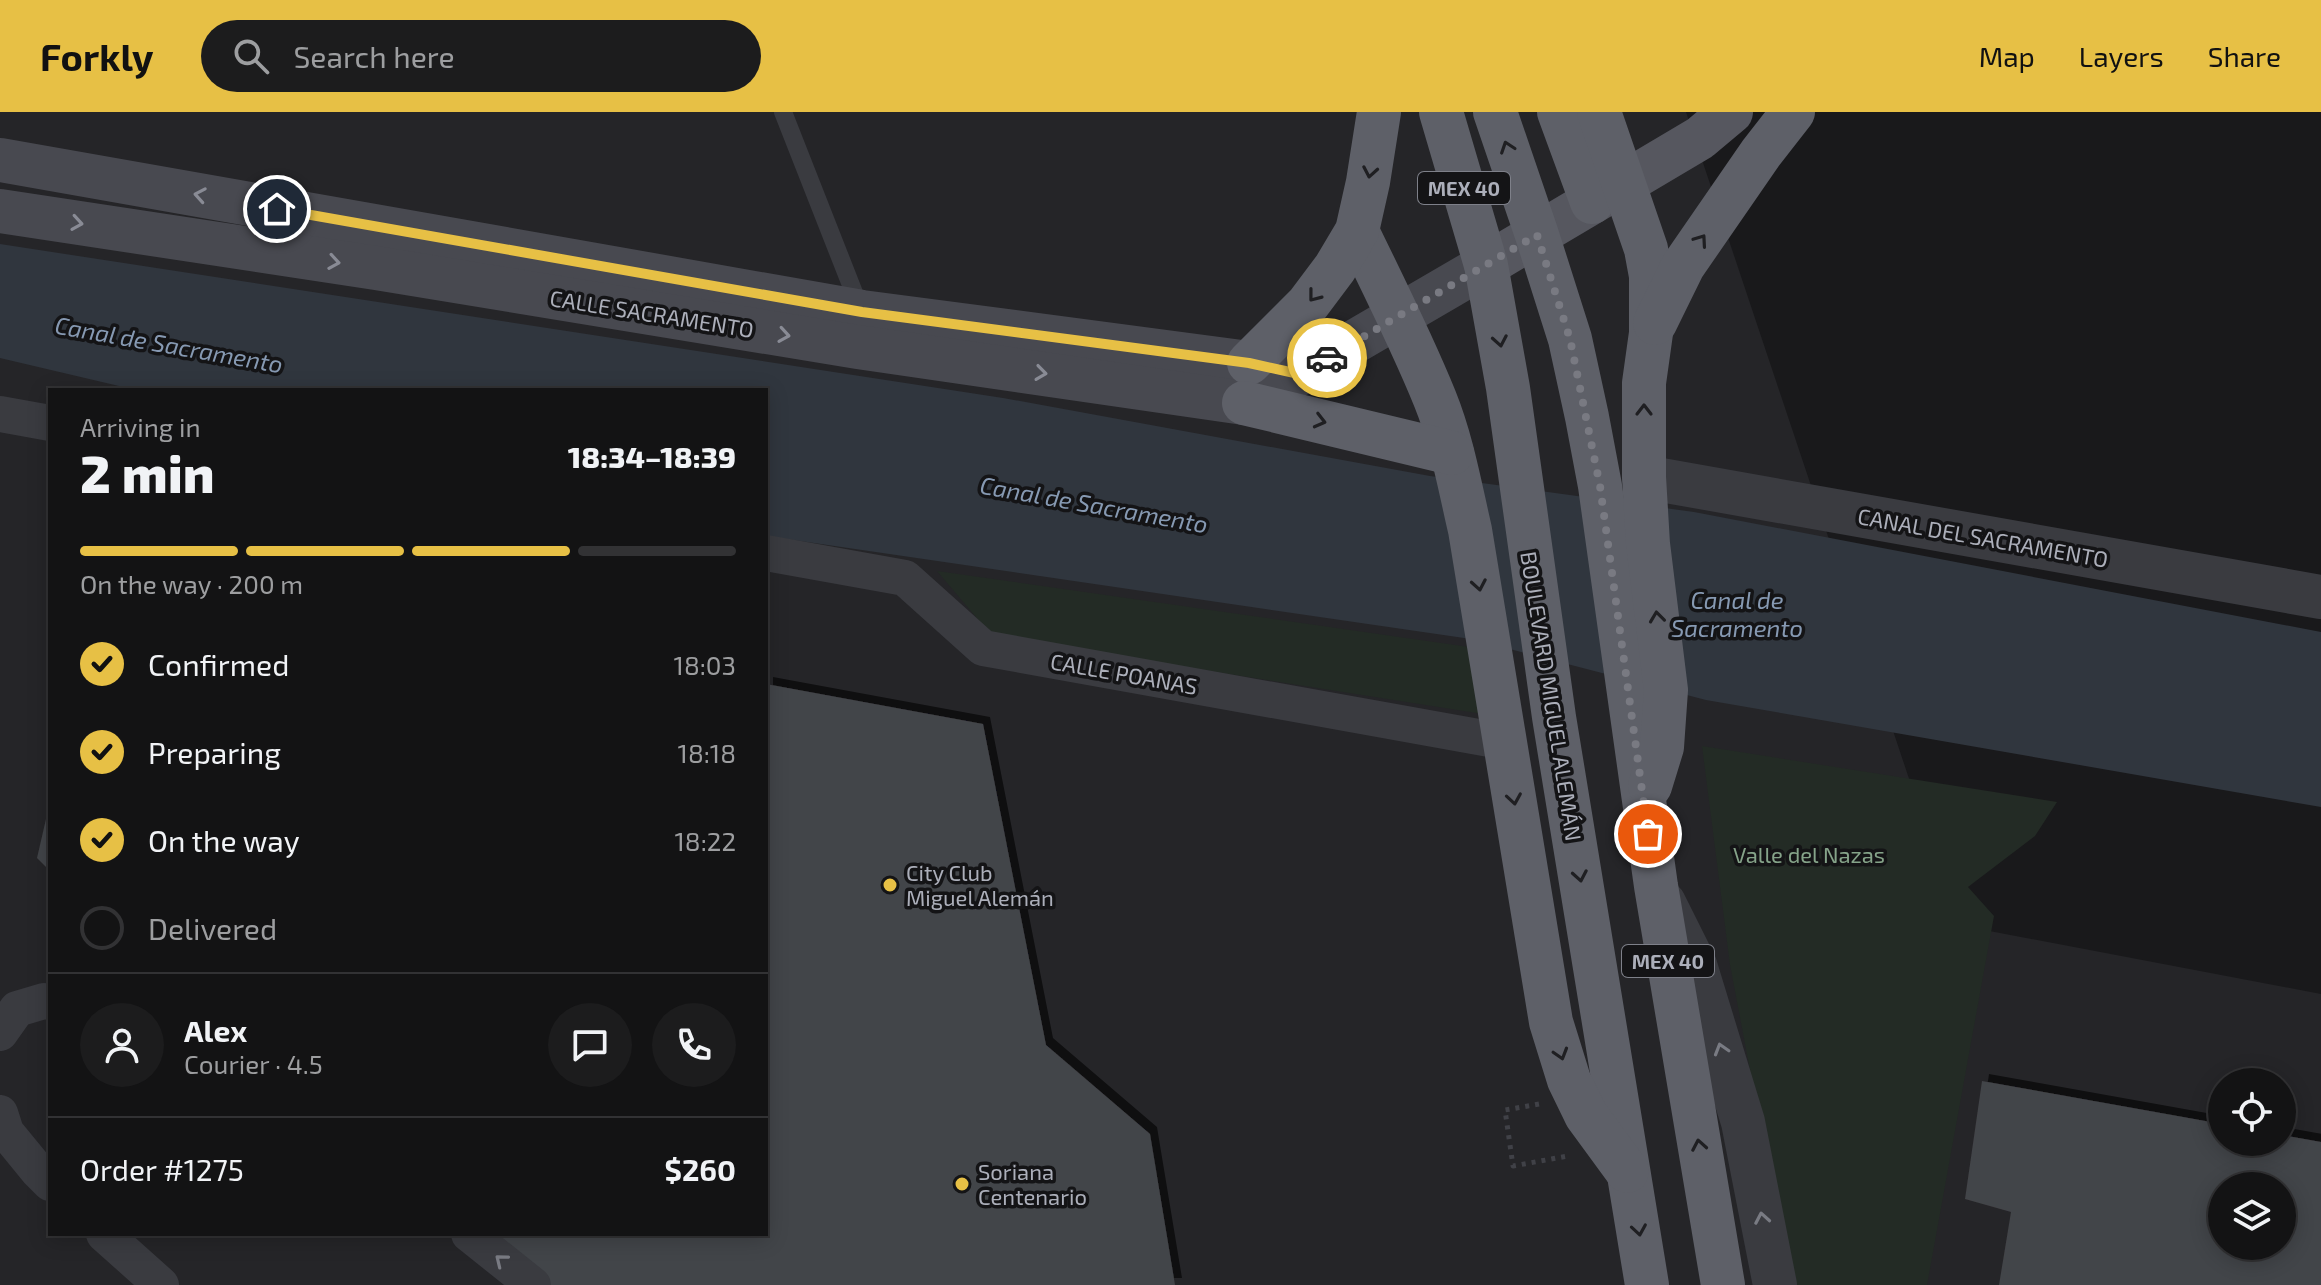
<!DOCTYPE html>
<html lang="en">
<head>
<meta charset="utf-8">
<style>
  :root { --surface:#131314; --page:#1c1c1d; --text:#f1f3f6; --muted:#9d9ea0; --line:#323234; --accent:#e7c045 }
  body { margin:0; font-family:"Exo 2",sans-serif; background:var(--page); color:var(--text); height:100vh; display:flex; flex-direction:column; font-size:30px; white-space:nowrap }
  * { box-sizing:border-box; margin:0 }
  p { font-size:26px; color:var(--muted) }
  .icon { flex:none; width:44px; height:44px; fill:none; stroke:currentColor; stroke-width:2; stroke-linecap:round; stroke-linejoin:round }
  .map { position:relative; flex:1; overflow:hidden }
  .details { position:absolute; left:48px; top:276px; width:720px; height:848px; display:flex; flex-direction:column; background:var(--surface); border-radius:0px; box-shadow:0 4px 20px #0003,0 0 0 2px var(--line) }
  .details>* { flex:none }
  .controls { position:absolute; left:2208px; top:956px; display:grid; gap:16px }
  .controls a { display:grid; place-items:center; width:88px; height:88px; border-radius:50%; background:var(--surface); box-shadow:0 4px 20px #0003,0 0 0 2px var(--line); font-size:40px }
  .pin { position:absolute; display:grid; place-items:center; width:68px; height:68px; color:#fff; margin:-34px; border:4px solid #fff; border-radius:50%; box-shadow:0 2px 8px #0007 }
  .courier { position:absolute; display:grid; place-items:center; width:80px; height:80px; margin:-40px; border:6px solid #e7c045; border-radius:50%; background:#fff; color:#222; box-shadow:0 2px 10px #0007 }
  .headline em { font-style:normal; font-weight:800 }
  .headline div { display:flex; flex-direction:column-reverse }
  .headline { display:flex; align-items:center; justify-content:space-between; height:136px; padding:0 32px }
  h1 { font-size:52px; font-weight:800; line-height:60px }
  .bar { display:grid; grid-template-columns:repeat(4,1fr); gap:12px 8px; align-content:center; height:96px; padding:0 32px }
  .bar i { height:10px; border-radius:6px; background:var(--line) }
  .bar .current { background:var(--accent) }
  .bar p { grid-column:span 4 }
  .line { display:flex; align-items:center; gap:20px; padding:0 32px; border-top:2px solid var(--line) }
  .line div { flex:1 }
  .round { display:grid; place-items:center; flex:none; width:84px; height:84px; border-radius:42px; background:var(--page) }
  ol { padding:0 32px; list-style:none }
  li { display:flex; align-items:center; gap:24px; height:88px }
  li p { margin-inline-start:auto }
  li .icon { padding:8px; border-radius:50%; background:var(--accent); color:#111; stroke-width:4 }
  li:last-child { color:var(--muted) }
  li i { width:44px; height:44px; border:4px solid var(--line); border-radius:50% }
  header { display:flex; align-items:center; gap:48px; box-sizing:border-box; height:112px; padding:0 40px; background:var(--accent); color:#111 }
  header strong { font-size:38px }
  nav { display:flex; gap:44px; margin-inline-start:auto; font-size:28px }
  .search { width:560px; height:72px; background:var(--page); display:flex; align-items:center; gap:20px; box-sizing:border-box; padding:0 28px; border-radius:44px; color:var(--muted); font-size:30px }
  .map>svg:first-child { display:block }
  .built { fill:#252528; fill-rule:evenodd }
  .green { fill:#232b25 }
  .water { fill:#30363e }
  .building { fill:#434448; fill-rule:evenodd; filter:url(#shadow) }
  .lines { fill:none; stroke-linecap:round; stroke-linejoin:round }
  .path { stroke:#404147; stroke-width:5; stroke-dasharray:4 6; stroke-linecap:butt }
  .service { stroke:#3a3b40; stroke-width:18 }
  .minor { stroke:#3a3b40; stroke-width:36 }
  .tertiary { stroke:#3a3b40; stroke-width:44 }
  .secondary { stroke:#484950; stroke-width:44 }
  .primary { stroke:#56575f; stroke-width:44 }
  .trunk { stroke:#5e6068; stroke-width:44 }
  .oneway { stroke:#1f1f22 }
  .oneway2 { stroke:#898b95 }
  .oneway3 { stroke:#797b83 }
  .done { stroke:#797a82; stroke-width:8; stroke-dasharray:0 14.4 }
  .route { stroke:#e7c045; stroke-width:10 }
  .poi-dot { fill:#e7c045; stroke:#141416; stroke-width:3 }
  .labels { text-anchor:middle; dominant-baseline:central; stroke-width:7; stroke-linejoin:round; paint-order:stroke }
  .shield { fill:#141416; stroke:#7e8089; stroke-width:2 }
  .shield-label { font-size:20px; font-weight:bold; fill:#acafba }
  .street-label { font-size:22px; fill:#acafba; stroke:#141416 }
  .park-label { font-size:22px; fill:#85a389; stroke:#141416 }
  .poi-label { font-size:22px; fill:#acafba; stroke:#141416; text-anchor:start }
  .water-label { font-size:24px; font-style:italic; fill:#8699b2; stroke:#141416 }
</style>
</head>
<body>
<header>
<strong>Forkly</strong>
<div class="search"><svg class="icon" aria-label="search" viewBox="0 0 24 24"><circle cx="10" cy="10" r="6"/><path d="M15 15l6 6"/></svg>Search here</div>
<nav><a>Map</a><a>Layers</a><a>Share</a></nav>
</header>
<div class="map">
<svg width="2321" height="1173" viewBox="0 0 2321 1173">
  <defs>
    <filter id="shadow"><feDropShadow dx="7" dy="-7" stdDeviation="0" flood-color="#0009"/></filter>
  </defs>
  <rect width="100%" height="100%" fill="#19191b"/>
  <!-- built -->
  <path class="built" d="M0,0h1686l272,813 363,69v291h-2321zM50,278h716v844h-716zM2222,970h60v60h-60zM2222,1074h60v60h-60z"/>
  <!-- green -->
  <g class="green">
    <path d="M937,459l539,77 7,66 -490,-77z"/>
    <path d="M1702,634l355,56 -22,34 -67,51 26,29 -67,369h-136l-61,-320z"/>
  </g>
  <!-- water -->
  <path class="water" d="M0,132l1003,154 427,78 264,36 627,120v175l-615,-107 -235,-61 -705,-103v-146h-630l-136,-32z"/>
  <!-- building -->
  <g class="building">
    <path d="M766,572l217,40 63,321 104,89 25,151h-645l-63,-51h299z"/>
    <path d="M49,694h1v65l-13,-13z"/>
    <path d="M1982,969l240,43v18h60v-7l39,7v143h-322l12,-73 -46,-13zM2222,1074h60v60h-60z"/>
  </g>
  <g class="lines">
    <!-- path -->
    <path class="path" d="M1539,992l-34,6 8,56 55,-10"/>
    <!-- service -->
    <path class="service" d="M783,0l77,196"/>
    <!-- minor -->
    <g class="minor">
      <path d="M0,302l50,9"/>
      <path d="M766,441l139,25 78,70 523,94"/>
      <path d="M0,921l17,-24 27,-8 6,1"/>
      <path d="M0,1001l6,19 32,39 12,12"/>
      <path d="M104,1122l57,51"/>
      <path d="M469,1122l64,51"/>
    </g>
    <!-- tertiary -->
    <g class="tertiary">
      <path d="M1644,365l677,120"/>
      <path d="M1664,791l31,62 48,157 32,163"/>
    </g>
    <!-- secondary -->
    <g class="secondary">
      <path d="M0,48l862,152 387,51 36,8"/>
      <path d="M0,99l376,57 482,79 386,56 55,-29 187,-109"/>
    </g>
    <!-- primary -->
    <path class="primary" d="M1486,153l214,-127 31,-26"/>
    <!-- trunk -->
    <g class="trunk">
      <path d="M1441,0l45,153 22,123 46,329 93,568"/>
      <path d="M1495,0l42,123 33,104 17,78 13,69 56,400 67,399"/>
      <path d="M1559,0l33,90"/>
      <path d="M1599,0l47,137 5,27v57l-7,50v94l4,67 18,146 -4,57 -12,39"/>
      <path d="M1357,119c27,56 55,111 78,168 17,42 25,88 35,131l81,492 18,58 17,35 41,56"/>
      <path d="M1655,211l28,-57 78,-113 32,-41"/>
      <path d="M1249,251l59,-59 27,-36 22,-37 11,-49 11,-70"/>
      <path d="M1244,291l208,50"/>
    </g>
  </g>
  <!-- one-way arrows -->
  <defs><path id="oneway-chevron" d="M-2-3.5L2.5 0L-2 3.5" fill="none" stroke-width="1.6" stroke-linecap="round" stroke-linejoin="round" transform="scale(2)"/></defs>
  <g class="oneway">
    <use href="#oneway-chevron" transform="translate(1507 35) rotate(-109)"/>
    <use href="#oneway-chevron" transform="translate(1370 60) rotate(100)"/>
    <use href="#oneway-chevron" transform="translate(1701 128) rotate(-55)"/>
    <use href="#oneway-chevron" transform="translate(1314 184) rotate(128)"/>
    <use href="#oneway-chevron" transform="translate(1500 229) rotate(80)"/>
    <use href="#oneway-chevron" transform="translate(1644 298) rotate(-90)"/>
    <use href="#oneway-chevron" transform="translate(1320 309) rotate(14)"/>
    <use href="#oneway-chevron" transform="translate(1479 473) rotate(80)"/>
    <use href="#oneway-chevron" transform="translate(1657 505) rotate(-97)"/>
    <use href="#oneway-chevron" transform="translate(1514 687) rotate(81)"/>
    <use href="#oneway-chevron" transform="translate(1580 764) rotate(80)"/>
    <use href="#oneway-chevron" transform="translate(1561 942) rotate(73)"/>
    <use href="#oneway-chevron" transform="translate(1699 1033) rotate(-100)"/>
    <use href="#oneway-chevron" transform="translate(1639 1118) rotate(81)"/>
  </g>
  <g class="oneway2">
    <use href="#oneway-chevron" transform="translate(200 83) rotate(-170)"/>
    <use href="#oneway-chevron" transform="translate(77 111) rotate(9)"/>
    <use href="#oneway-chevron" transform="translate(334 150) rotate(9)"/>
    <use href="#oneway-chevron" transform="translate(784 223) rotate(9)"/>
    <use href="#oneway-chevron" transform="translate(1041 261) rotate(8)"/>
  </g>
  <g class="oneway3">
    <use href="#oneway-chevron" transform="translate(1721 937) rotate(-107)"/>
    <use href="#oneway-chevron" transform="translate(1762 1106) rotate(-100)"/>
    <use href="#oneway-chevron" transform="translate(501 1148) rotate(-141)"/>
  </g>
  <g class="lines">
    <!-- done -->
    <path class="done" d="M1327,246l210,-123 33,104 30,147 48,348"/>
    <!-- route -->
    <path class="route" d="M277,97l585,103 387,51 50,11 28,-16"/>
  </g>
  <!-- markers -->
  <g class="poi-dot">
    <circle cx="890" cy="773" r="8"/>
    <circle cx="962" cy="1072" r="8"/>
  </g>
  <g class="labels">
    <!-- shield labels -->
    <g class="shield">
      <rect x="1418" y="60" width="92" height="32" rx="6"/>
      <rect x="1622" y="833" width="92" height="32" rx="6"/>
    </g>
    <g class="shield-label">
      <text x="1464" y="76">MEX 40</text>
      <text x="1668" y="849">MEX 40</text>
    </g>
    <!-- street labels -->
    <g class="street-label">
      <text transform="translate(652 201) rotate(9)">CALLE SACRAMENTO</text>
      <text transform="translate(1983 425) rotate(10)">CANAL DEL SACRAMENTO</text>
      <text transform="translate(1124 561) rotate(10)">CALLE POANAS</text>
      <text transform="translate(1552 584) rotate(81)">BOULEVARD MIGUEL ALEMÁN</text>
    </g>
    <!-- park labels -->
    <g class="park-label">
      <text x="1809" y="742">Valle del Nazas</text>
    </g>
    <!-- poi labels -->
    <g class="poi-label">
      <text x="906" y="760">City Club<tspan x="906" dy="25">Miguel Alemán</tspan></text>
      <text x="978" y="1059">Soriana<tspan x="978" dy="25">Centenario</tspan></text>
    </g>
    <!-- water labels -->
    <g class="water-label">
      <text transform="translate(169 232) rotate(10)">Canal de Sacramento</text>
      <text transform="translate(1094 392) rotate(10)">Canal de Sacramento</text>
      <text x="1737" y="487">Canal de<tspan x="1737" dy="28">Sacramento</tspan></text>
    </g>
  </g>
</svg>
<div class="controls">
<a><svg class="icon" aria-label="locate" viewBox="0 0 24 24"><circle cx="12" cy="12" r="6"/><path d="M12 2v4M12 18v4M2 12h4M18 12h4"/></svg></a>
<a><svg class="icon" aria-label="layers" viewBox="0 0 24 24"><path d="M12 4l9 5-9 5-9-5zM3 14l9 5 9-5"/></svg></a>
</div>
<div class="pin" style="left:1648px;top:722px;background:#ea580c"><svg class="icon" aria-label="bag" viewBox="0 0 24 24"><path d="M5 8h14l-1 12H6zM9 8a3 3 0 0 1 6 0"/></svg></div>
<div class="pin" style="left:277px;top:97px;background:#1f2937"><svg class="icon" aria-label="home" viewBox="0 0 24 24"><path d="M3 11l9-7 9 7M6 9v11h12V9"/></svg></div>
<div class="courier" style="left:1327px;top:246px"><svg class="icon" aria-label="car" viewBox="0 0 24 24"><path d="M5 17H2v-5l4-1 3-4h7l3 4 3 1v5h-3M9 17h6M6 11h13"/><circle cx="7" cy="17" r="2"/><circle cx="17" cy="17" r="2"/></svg></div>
<section class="details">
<div class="headline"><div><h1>2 min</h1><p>Arriving in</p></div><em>18:34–18:39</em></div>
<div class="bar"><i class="current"></i><i class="current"></i><i class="current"></i><i></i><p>On the way · 200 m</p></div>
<ol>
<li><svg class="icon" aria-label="check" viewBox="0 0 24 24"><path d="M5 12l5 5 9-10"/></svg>Confirmed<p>18:03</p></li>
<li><svg class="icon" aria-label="check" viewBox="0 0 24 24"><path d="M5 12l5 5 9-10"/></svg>Preparing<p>18:18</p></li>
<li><svg class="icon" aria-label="check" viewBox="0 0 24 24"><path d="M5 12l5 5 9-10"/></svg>On the way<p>18:22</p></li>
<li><i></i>Delivered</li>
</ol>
<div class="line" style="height:144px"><a class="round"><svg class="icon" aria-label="person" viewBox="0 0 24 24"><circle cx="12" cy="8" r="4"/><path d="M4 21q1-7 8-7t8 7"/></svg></a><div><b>Alex</b><p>Courier · 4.5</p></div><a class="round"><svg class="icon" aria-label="chat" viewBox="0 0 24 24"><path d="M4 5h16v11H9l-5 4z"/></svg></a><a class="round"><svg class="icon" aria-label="phone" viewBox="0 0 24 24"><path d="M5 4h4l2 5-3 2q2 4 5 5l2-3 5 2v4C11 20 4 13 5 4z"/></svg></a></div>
<div class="line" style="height:104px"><div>Order #1275</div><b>$260</b></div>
</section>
</div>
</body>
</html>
